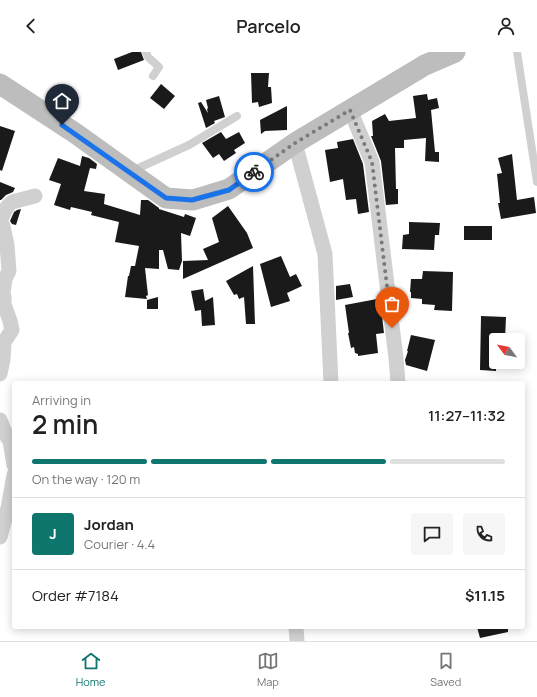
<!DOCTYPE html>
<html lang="en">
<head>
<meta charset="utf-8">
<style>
  :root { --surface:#fff; --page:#f6f6f6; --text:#222; --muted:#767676; --line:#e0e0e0; --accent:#0f766e }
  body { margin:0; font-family:Manrope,sans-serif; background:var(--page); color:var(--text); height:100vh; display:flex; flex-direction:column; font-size:15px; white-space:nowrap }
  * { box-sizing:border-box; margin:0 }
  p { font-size:13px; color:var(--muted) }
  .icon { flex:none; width:22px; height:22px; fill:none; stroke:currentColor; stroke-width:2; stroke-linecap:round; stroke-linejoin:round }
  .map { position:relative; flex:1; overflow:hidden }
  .panel { position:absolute; left:12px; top:329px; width:513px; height:248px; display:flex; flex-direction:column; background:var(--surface); border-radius:4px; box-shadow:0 2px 10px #0003 }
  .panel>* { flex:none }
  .needle { width:26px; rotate:302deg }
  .fabs { position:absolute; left:489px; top:281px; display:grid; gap:8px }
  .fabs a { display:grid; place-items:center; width:36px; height:36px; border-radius:4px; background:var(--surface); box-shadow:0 2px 10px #0003; font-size:20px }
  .pin { position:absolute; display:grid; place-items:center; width:34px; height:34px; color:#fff; margin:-41px -17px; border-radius:50% 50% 50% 0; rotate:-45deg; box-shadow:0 0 4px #0007 }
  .pin .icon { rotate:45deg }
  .courier { position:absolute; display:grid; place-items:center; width:40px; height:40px; margin:-20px; border:3px solid #1a73e8; border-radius:50%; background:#fff; color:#222; box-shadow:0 1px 5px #0007 }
  .summary em { font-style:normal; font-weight:600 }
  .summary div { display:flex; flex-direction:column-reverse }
  .summary { display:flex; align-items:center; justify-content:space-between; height:68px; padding:0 20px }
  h1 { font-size:26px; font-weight:600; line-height:30px }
  .bar { display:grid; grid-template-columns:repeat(4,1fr); gap:6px 4px; align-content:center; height:48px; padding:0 20px }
  .bar i { height:5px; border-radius:3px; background:var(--line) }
  .bar .on { background:var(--accent) }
  .bar p { grid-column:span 4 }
  .line { display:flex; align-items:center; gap:10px; padding:0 20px; border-top:1px solid var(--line) }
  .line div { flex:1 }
  .round { display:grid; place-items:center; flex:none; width:42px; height:42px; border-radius:4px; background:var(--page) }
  header { display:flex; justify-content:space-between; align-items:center; height:52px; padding:0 20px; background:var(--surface); font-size:18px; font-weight:600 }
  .menu { display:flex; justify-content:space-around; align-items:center; height:56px; border-top:1px solid var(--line); background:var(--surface); font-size:11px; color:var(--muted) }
  .menu a { display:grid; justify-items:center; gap:2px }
  .menu .on { color:var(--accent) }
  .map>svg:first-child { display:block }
  .building { fill:#1a1a1a }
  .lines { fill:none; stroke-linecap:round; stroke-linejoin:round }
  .lane { stroke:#d0d0d0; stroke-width:8 }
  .street { stroke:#d0d0d0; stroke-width:15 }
  .secondary { stroke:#bdbdbd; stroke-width:21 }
  .done { stroke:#7a7a7a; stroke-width:4; stroke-dasharray:0 7.2 }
  .route { stroke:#1a73e8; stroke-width:5 }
</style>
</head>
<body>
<header><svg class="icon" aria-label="back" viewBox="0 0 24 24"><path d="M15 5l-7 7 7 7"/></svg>Parcelo<svg class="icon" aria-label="person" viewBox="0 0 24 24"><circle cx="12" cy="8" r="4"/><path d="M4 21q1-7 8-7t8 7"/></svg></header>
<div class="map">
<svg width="537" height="589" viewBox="0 0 537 589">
  <rect width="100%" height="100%" fill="#fff"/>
  <!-- building -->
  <g class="building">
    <path d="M132,0h9l3,8 -26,10 -4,-11z"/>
    <path d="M251,21h18l-1,14h3l1,16 -13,4 -1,-5 -6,1z"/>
    <path d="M161,32l14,12 -11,13 -14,-11z"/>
    <path d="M427,42l1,6 9,-2 2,10 -8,2 4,42h4v10l-14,-1 1,-23 -22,2v8h-9l1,41h2v15l-12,1 -5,-44 -10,-25h2l-1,-15 13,-7 4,7 27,-3 -3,-22z"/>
    <path d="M219,44l6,21 -11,4 1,2 -9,5 -8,-25 3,-1 7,11 -1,-4 1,-1 -2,-8z"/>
    <path d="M287,54v24l-22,1 -4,3 -1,-14z"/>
    <path d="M0,74l15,5 -13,40 -2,-1z"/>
    <path d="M221,80l5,7 13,-7 6,11 -11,7 2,3 -12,8 -5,-7 -6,4 -11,-15z"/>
    <path d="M353,87l10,25 6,48 -11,2 -2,-15 -10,1 -3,-21 -13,3 -5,-32 13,-2 -1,-6z"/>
    <path d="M512,102l5,46 17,-3 2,16 -35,6 -3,-16h2l-3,-29 5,-1 -4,-15z"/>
    <path d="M82,104l7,2 8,6 -1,5 -6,-1 -6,23 21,3 -1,10 36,11 1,-15h7l11,8v1l25,8 1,-3 11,4 -6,18 -9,-3 1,28 -3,9 -11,-1 -5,-19h-4v19l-14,-1 3,27 -2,1 1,3 -22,-2 3,-21h1l2,-10h4l4,-20 -24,-4 4,-20 -28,-7 1,-3 -21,-5 -1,3 -16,-5 7,-21 -12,-4 9,-22 22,8z"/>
    <path d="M0,130l15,6 -2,4 -7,3 -5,5h-1z"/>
    <path d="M228,154l19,27 6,15 -70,31v-18l25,-1 -5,-11 16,-7 -7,-24z"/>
    <path d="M21,157l-5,16 -4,-1 -2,-3 4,-9 3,-2z"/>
    <path d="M409,170l31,1 -1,12h-4l-1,15 -32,-1 1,-14 6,-1z"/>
    <rect x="464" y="174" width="28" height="14"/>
    <path d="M281,204l9,21 6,-3 6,12 -15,7 3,8 -19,6 -11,-43z"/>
    <path d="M253,214l2,58h-9l-2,-27 -5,2 -2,-5 -3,1 -8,-14z"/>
    <path d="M423,219l30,1 -1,39 -18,-1 1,-5 -13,-1v-5l-11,-1v-6h-1l1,-13h11z"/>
    <path d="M350,232l3,13 -17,3v-14z"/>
    <path d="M203,237l2,12 8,-4 2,28 -13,1 -1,-16 -6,1 -4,-20z"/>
    <path d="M158,245v12h-11v-9z"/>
    <path d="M377,247l3,17h2l2,17 -8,1 2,19 -20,3v-2l-3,-1 -1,-6 -3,1 -3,-15h1l-4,-28z"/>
    <path d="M481,264l25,1 -1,23h-9v31l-16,-1z"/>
    <path d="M411,283l24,5 -8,31 -21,-6 -1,-5 3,-9h-1z"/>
    <path d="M477,575h31v5l-28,6z"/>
  </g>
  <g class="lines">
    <!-- lane -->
    <g class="lane">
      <path d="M146,0l2,5 11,10 -6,9"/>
      <path d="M517,0l20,130"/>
      <path d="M132,119l57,-26 48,-29"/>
    </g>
    <!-- street -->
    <g class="street">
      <path d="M350,58l22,52 24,196 2,25"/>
      <path d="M295,91l30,111 6,129"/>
      <path d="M0,322l3,-14 1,-18 8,-12 -2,-9 -6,-17v-7l-1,-5 2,-13 4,-8 -2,-26 -4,-19 -3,-5 7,-14 5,-5 23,-6"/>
      <path d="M0,368l7,17 3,4 4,24"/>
      <path d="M0,485l8,-29 6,-33"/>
      <path d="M296,575l1,14"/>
    </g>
    <!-- secondary -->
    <path class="secondary" d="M0,32l75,49 67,48 24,17 27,2 36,-11 66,-46 130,-78 30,-13"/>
  </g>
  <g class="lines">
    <!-- done -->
    <path class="done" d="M254,120l41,-29 55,-33 22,52 20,166"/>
    <!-- route -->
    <path class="route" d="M62,73l104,73 26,2 37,-10 25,-18"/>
  </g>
</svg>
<div class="fabs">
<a><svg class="needle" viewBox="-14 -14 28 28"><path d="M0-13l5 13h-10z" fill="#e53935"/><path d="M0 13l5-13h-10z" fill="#767676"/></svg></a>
</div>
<div class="pin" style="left:392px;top:276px;background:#ea580c"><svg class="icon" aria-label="bag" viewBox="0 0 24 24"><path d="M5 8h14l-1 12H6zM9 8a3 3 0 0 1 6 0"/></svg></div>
<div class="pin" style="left:62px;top:73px;background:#1f2937"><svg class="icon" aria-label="home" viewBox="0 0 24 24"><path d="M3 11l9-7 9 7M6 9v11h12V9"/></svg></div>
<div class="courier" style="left:254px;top:120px"><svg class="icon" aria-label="bike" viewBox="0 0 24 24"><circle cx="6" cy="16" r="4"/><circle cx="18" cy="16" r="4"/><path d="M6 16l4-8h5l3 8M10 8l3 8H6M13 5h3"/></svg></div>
<section class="panel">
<div class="summary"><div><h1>2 min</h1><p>Arriving in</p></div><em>11:27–11:32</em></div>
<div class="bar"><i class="on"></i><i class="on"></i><i class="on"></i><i></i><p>On the way · 120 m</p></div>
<div class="line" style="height:72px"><b class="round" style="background:var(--accent);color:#fff">J</b><div><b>Jordan</b><p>Courier · 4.4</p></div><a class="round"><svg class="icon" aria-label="chat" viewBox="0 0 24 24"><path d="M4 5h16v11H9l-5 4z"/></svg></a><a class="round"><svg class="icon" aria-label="phone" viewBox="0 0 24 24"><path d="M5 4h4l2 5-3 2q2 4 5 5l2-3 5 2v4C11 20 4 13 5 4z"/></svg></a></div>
<div class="line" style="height:52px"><div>Order #7184</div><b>$11.15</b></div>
</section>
</div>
<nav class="menu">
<a class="on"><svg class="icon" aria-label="home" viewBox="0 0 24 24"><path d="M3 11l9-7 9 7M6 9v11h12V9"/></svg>Home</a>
<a><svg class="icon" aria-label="map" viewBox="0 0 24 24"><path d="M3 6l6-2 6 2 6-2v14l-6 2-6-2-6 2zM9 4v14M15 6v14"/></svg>Map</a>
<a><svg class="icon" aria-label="saved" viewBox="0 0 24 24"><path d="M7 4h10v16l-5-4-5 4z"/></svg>Saved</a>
</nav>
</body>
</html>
